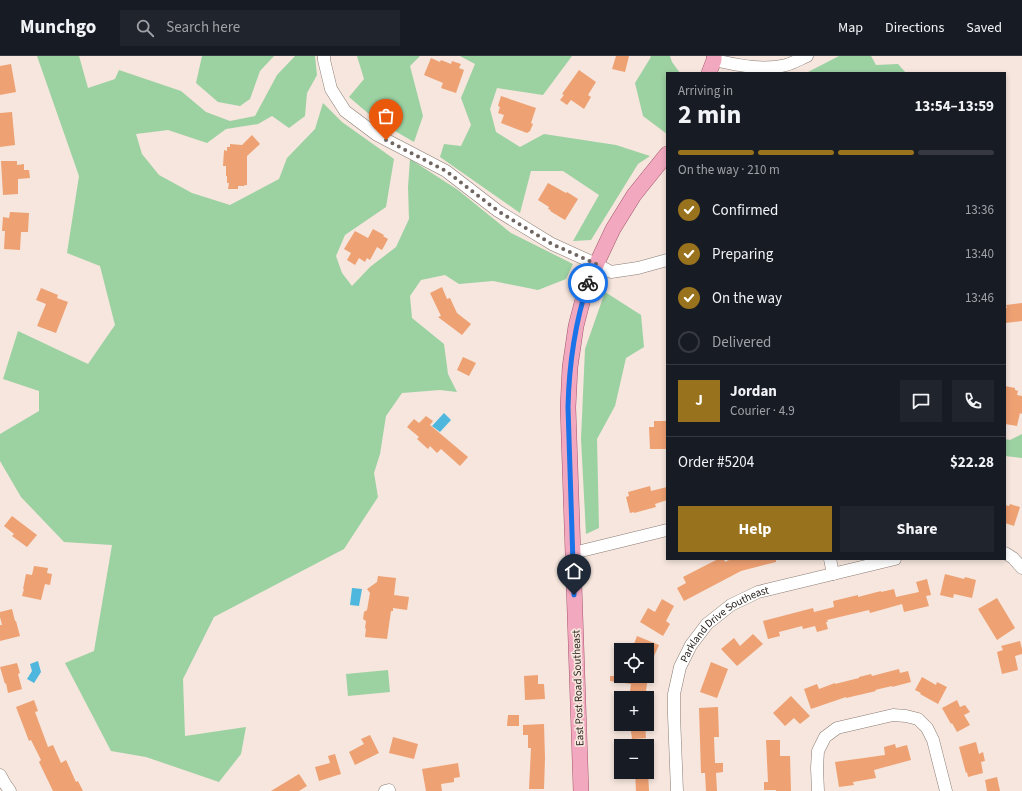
<!DOCTYPE html>
<html lang="en">
<head>
<meta charset="utf-8">
<style>
  :root { --surface:#171b24; --page:#20242c; --text:#f1f3f6; --muted:#9ea1a6; --line:#363941; --accent:#99721d }
  body { margin:0; font-family:"Source Sans 3",sans-serif; background:var(--page); color:var(--text); height:100vh; display:flex; flex-direction:column; font-size:15px; white-space:nowrap }
  * { box-sizing:border-box; margin:0 }
  p { font-size:13px; color:var(--muted) }
  .icon { flex:none; width:22px; height:22px; fill:none; stroke:currentColor; stroke-width:2; stroke-linecap:round; stroke-linejoin:round }
  .map { position:relative; flex:1; overflow:hidden }
  .details { position:absolute; left:666px; top:16px; width:340px; height:488px; display:flex; flex-direction:column; background:var(--surface); border-radius:0px; box-shadow:0 2px 6px #0003 }
  .details>* { flex:none }
  .controls { position:absolute; left:614px; top:587px; display:grid; gap:8px }
  .controls a { display:grid; place-items:center; width:40px; height:40px; border-radius:0px; background:var(--surface); box-shadow:0 2px 6px #0003; font-size:20px }
  .pin { position:absolute; display:grid; place-items:center; width:34px; height:34px; color:#fff; margin:-41px -17px; border-radius:50% 50% 50% 0; rotate:-45deg; box-shadow:0 0 4px #0007 }
  .pin .icon { rotate:45deg }
  .courier { position:absolute; display:grid; place-items:center; width:40px; height:40px; margin:-20px; border:3px solid #1a73e8; border-radius:50%; background:#fff; color:#222; box-shadow:0 1px 5px #0007 }
  .headline em { font-style:normal; font-weight:700 }
  .headline div { display:flex; flex-direction:column-reverse }
  .headline { display:flex; align-items:center; justify-content:space-between; height:68px; padding:0 12px }
  h1 { font-size:26px; font-weight:700; line-height:30px }
  .bar { display:grid; grid-template-columns:repeat(4,1fr); gap:6px 4px; align-content:center; height:48px; padding:0 12px }
  .bar i { height:5px; border-radius:3px; background:var(--line) }
  .bar .selected { background:var(--accent) }
  .bar p { grid-column:span 4 }
  .line { display:flex; align-items:center; gap:10px; padding:0 12px; border-top:1px solid var(--line) }
  .line div { flex:1 }
  .round { display:grid; place-items:center; flex:none; width:42px; height:42px; border-radius:0px; background:var(--page) }
  ol { padding:0 12px; list-style:none }
  li { display:flex; align-items:center; gap:12px; height:44px }
  li p { margin-inline-start:auto }
  li .icon { padding:4px; border-radius:50%; background:var(--accent); color:#fff; stroke-width:4 }
  li:last-child { color:var(--muted) }
  li i { width:22px; height:22px; border:2px solid var(--line); border-radius:50% }
  .primary-button { display:flex; gap:8px; margin-top:auto; padding:8px 12px }
  .primary-button a { flex:1; height:46px; border-radius:0px; background:var(--accent); color:#fff; font-size:16px; font-weight:700; line-height:46px; text-align:center }
  .primary-button a+a { background:var(--page); color:var(--text) }
  header { display:flex; align-items:center; gap:24px; box-sizing:border-box; height:56px; padding:0 20px; background:var(--surface); border-bottom:1px solid var(--line) }
  header strong { font-size:19px }
  nav { display:flex; gap:22px; margin-inline-start:auto; font-size:14px }
  .search { width:280px; height:36px; background:var(--page); display:flex; align-items:center; gap:10px; box-sizing:border-box; padding:0 14px; border-radius:0px; color:var(--muted); font-size:15px }
  .map>svg:first-child { display:block }
  .green { fill:#9cd1a2 }
  .water { fill:#4fb7dd }
  .building { fill:#eea173 }
  .lines { fill:none; stroke-linecap:round; stroke-linejoin:round }
  .minor-casing { stroke:#8a7c74; stroke-width:13 }
  .major-casing { stroke:#a5546c; stroke-width:16 }
  .minor { stroke:#fff; stroke-width:12 }
  .major { stroke:#f2a9c0; stroke-width:15 }
  .done { stroke:#706762; stroke-width:4; stroke-dasharray:0 7.2 }
  .route { stroke:#1a73e8; stroke-width:5 }
  .labels { text-anchor:middle; dominant-baseline:central; stroke-width:3.5; stroke-linejoin:round; paint-order:stroke }
  .street-label { font-size:11px; fill:#28231f; stroke:#f6e6dd }
</style>
</head>
<body>
<header>
<strong>Munchgo</strong>
<div class="search"><svg class="icon" aria-label="search" viewBox="0 0 24 24"><circle cx="10" cy="10" r="6"/><path d="M15 15l6 6"/></svg>Search here</div>
<nav><a>Map</a><a>Directions</a><a>Saved</a></nav>
</header>
<div class="map">
<svg width="1022" height="735" viewBox="0 0 1022 735">
  <rect width="100%" height="100%" fill="#f6e6dd"/>
  <!-- green -->
  <g class="green">
    <path d="M37,0h42l9,32 27,-9 4,-9 62,21 25,21 24,9 25,-5 22,-41 18,-19h20l2,19 -10,18 -2,23 -16,12 -17,-12 -14,8 -32,5 -19,14 -39,-13 -32,4 6,20 17,21 33,18 38,12 49,-26 8,-21 28,-29 8,-26 19,19 52,37 -8,48 -41,28 -9,21 6,17 10,13 18,-19 26,-20 13,-28 -1,-32 2,-28 48,31 53,43 62,31 -7,15 -28,11 -45,-9 -34,3 -14,-9 -24,5 -11,16 2,22 32,26 4,30 9,18 -17,-2 -38,3 -16,23 -6,38 -6,19 4,24 -34,52 -130,68 -31,62 2,57 61,-9 -5,27 -22,28 -73,-25 -35,-6 -46,-88 29,-12 18,-106 -48,-3 -43,-45 -21,-36v-27l39,-23v-20l-36,-12 15,-48 70,33 27,-39 -15,-59 -33,-13 12,-77z"/>
    <path d="M202,0h72l-14,15 -10,28 -10,7 -22,-4 -22,-19z"/>
    <path d="M357,0h63l-10,10 13,50 -9,26 -38,-22 -27,-23 15,-18z"/>
    <path d="M460,0h112l-29,39 -46,-7 -7,21 6,23 24,15 24,-13 72,11 34,11 -12,8 -47,76 -18,1 26,-46 -36,-24h-32l-11,42 -80,-56 4,-13 17,2 10,-21 -10,-27 14,-34z"/>
    <path d="M650,0h20l2,6 8,11h-13v61l-24,-18 -8,-33 16,-26z"/>
    <path d="M839,0h32l5,9 22,-1 8,9h-100z"/>
    <path d="M605,236l36,23 3,32 -18,11 -11,48 -18,33 2,89 -13,6 -5,-95 4,-90z"/>
    <path d="M1022,378v24l-17,-2v-17l5,1z"/>
    <path d="M388,614l2,22 -42,4 -2,-22z"/>
  </g>
  <!-- water -->
  <g class="water">
    <path d="M444,357l7,7 -11,12 -8,-6z"/>
    <path d="M352,532l10,1 -3,17 -9,-1z"/>
    <path d="M38,605l3,11 -7,11 -7,-4 5,-8 -2,-7z"/>
  </g>
  <!-- building -->
  <g class="building">
    <path d="M616,0h13l-4,16 -13,-3z"/>
    <path d="M431,2l9,4 1,-2 10,4 1,-3 9,3 -2,4 5,2 -8,23 -15,-5 2,-5 -19,-8z"/>
    <path d="M11,8l5,28 -16,3v-29z"/>
    <path d="M579,14l17,12 -8,13 3,2 -7,12 -13,-9 -4,5 -7,-5 4,-5 -2,-1z"/>
    <path d="M501,40l35,12 -5,15 2,1 -3,7 -3,2 -26,-10 3,-8 -6,-2 2,-6 -2,-1z"/>
    <path d="M12,56l3,33 -15,2v-34z"/>
    <path d="M252,79l8,9 -13,12v29h-2l-1,1h-6v3h-10l1,-6h-2v-7h-1v-10h-3l1,-16 3,1v-4h3v-3l12,1z"/>
    <path d="M1,105h16v4l7,-1v6h5l1,8 -12,1v15l-15,1z"/>
    <path d="M548,127l18,10 1,-1 11,7 -13,21 -15,-9 1,-1 -3,-1 1,-2 -11,-7z"/>
    <path d="M10,156l19,1 -1,19h-7l-1,18 -16,-1 1,-18h-3l1,-14 6,1z"/>
    <path d="M373,173l11,6 -1,1 5,3 -6,11 -5,-3 -7,13 -3,-2 -2,4 -6,-4 -4,7 -8,-5 4,-7 -7,-4 11,-18 13,7z"/>
    <path d="M442,231l5,12 3,-1 7,15 14,11 -9,11 -24,-18 3,-1 -11,-23z"/>
    <path d="M41,232l17,7 -1,3 11,4 -12,31 -19,-7 9,-22 -10,-4z"/>
    <path d="M1022,247v18l-17,2v-15h2l-1,-3z"/>
    <path d="M463,301l13,6 -7,13 -12,-6z"/>
    <path d="M1005,330l10,2v2l3,1 -1,4 5,1v18l-2,-1 -3,13 -12,-2z"/>
    <path d="M426,360l7,5 -3,4 38,32 -8,9 -19,-17 -4,4 -7,-7 -2,3 -11,-10 2,-2 -12,-10 7,-8 5,4z"/>
    <path d="M654,365h13v26h-1v2h-16l-1,-22h5z"/>
    <path d="M650,430l1,5 16,-4v13l-12,4 1,3 -22,6v-1l-4,1 -4,-16 3,-1 -1,-4z"/>
    <path d="M1010,448l10,3 -6,19 -9,-3v-18l4,1z"/>
    <path d="M12,460l25,19 -10,12 -15,-11 2,-2 -10,-8z"/>
    <path d="M718,503h6l1,3 6,-3h45v3l-35,9 -57,30 -7,-13 9,-5 -3,-6z"/>
    <path d="M34,510l14,2 -1,5 5,1 -2,11 -5,-1 -4,16 -19,-4 2,-7h-1l3,-15 6,1z"/>
    <path d="M945,518l19,5 1,-2 11,3 -4,18 -18,-4 -1,4 -13,-3z"/>
    <path d="M378,520l18,2 -2,17 15,2 -2,13 -14,-2v3h-2l-4,28 -22,-2 1,-8 -1,-1 1,-7 -3,-2 1,-7 3,-2 3,-17 -3,-4 10,-7z"/>
    <path d="M927,523l4,16 -5,1 3,10 -25,6 -2,-8 -32,9 -1,-3 -42,10 1,2h-2l2,7 -11,3 -2,-6 -12,3 -1,-3 -23,6 1,4 -12,3 -5,-18 50,-13 1,4 20,-5 -1,-6 25,-6v2l23,-6v1l13,-3 2,8 23,-5 -3,-10z"/>
    <path d="M997,542l18,30 -18,12 -19,-31z"/>
    <path d="M662,543l12,7 -8,15 4,3 -7,12 -23,-14 8,-14 7,4z"/>
    <path d="M12,553l3,12h1l4,15 -20,5v-16h2l-2,-8v-5z"/>
    <path d="M753,578l10,10 -26,22 -16,-17 13,-11 6,8z"/>
    <path d="M637,580l22,9 -5,11 -7,-3v-3h-8l1,-4 -6,-2z"/>
    <path d="M1020,585l2,8v5l-7,2 3,14 -16,4 -5,-22 6,-2 -2,-4z"/>
    <path d="M711,606l17,7 -11,29 -17,-6z"/>
    <path d="M17,607l3,10 -2,1 4,15 -14,4 -2,-10 -1,1 -5,-17z"/>
    <path d="M899,613l1,4 8,-2 3,11 -19,5v-1l-17,4 1,1 -30,7v-1l-35,12 -7,-20 13,-5 2,5 16,-6v1l24,-6v-1l12,-3 1,2z"/>
    <path d="M538,619v9h6l1,15 -20,1 -1,-24z"/>
    <path d="M610,620l38,1 -3,21h-16l2,-14 -21,-3z"/>
    <path d="M922,621l14,8 1,-3 10,5 -9,17 -18,-10 1,-1 -6,-3z"/>
    <path d="M791,640l19,20 -10,8 -6,-6 -9,8 -12,-13z"/>
    <path d="M34,644l4,11 -3,1 13,35 5,-2 8,18 5,-3 10,22 2,-1 5,10h-30l-14,-29 2,-2 -10,-20 -2,1 -13,-34z"/>
    <path d="M957,644l3,7 5,-2 5,7 -6,3 6,10 -13,7 -5,-9 -1,1 -9,-16z"/>
    <path d="M718,651l1,30h-5l1,26h8v9l-7,1 1,18h-11l-1,-18h-4l-2,-65z"/>
    <path d="M508,659h11v11h-12z"/>
    <path d="M544,668l1,34 -1,31h-15l2,-41h-3v-13h-5v-10z"/>
    <path d="M630,668h15l1,14 -14,1z"/>
    <path d="M370,679l9,18 -24,12 -6,-13 15,-8 -3,-5z"/>
    <path d="M393,681l25,7 -4,15 -25,-6z"/>
    <path d="M766,684h14v16h10l1,35h-15v-1h-12v-8h4z"/>
    <path d="M976,686l3,12 4,-2 2,9 -4,1 2,11 -15,4 -1,-5 -1,1 -7,-26z"/>
    <path d="M895,688l1,4 11,-3 4,15 -37,10 2,8 -23,4 1,3 -15,2 -4,-25 50,-7 -1,-8z"/>
    <path d="M335,698l6,20 -22,7 -4,-14 15,-4 -2,-7z"/>
    <path d="M458,707l2,14 -6,1v4l-13,2 1,7h-16l-4,-22z"/>
    <path d="M635,716h13l1,19h-13z"/>
    <path d="M299,718l8,12 -8,5h-28z"/>
    <path d="M997,721l3,14h-13l-2,-11z"/>
  </g>
  <g class="lines">
    <!-- minor casing -->
    <g class="minor-casing">
      <g id="minor">
        <path d="M324,0v4l7,29 14,22 32,24 69,36 52,40 54,33 44,20 15,8 27,-4 29,-8"/>
        <path d="M714,4c23,5 49,11 72,5 7,-2 14,-6 21,-9"/>
        <path d="M573,497l94,-23"/>
        <path d="M1005,497l8,5 9,10"/>
        <path d="M830,503l3,15"/>
        <path d="M0,719l5,9 5,7"/>
        <path d="M385,735l4,-1"/>
        <path id="s1" d="M677,735l-3,-76v-21l6,-27 11,-22 16,-21 24,-19 27,-13 137,-33"/>
        <path d="M818,735l-1,-23 1,-17 7,-14 12,-9 56,-13 13,1 12,3 9,9 6,12 13,51"/>
      </g>
    </g>
    <!-- major casing -->
    <g class="major-casing">
      <g id="major">
        <path d="M709,17l5,-13v-4"/>
        <path d="M581,735l-13,-384 2,-40 6,-41 11,-42 26,-55 21,-34 33,-41"/>
      </g>
    </g>
    <!-- minor -->
    <use href="#minor" class="minor"/>
    <!-- major -->
    <use href="#major" class="major"/>
  </g>
  <g class="lines">
    <!-- done -->
    <path class="done" d="M386,84l60,31 52,40 54,33 44,20 -8,19"/>
    <!-- route -->
    <path class="route" d="M574,539l-6,-188c1,-42 7,-84 20,-124"/>
  </g>
  <g class="labels">
    <!-- street labels -->
    <g class="street-label">
      <text stroke="none"><textPath href="#s1" startOffset="189">Parkland Drive Southeast</textPath></text>
      <text transform="translate(578 632) rotate(-92)">East Post Road Southeast</text>
    </g>
  </g>
</svg>
<div class="controls">
<a><svg class="icon" aria-label="locate" viewBox="0 0 24 24"><circle cx="12" cy="12" r="6"/><path d="M12 2v4M12 18v4M2 12h4M18 12h4"/></svg></a>
<a>+</a>
<a>−</a>
</div>
<div class="pin" style="left:386px;top:84px;background:#ea580c"><svg class="icon" aria-label="bag" viewBox="0 0 24 24"><path d="M5 8h14l-1 12H6zM9 8a3 3 0 0 1 6 0"/></svg></div>
<div class="pin" style="left:574px;top:539px;background:#1f2937"><svg class="icon" aria-label="home" viewBox="0 0 24 24"><path d="M3 11l9-7 9 7M6 9v11h12V9"/></svg></div>
<div class="courier" style="left:588px;top:227px"><svg class="icon" aria-label="bike" viewBox="0 0 24 24"><circle cx="6" cy="16" r="4"/><circle cx="18" cy="16" r="4"/><path d="M6 16l4-8h5l3 8M10 8l3 8H6M13 5h3"/></svg></div>
<section class="details">
<div class="headline"><div><h1>2 min</h1><p>Arriving in</p></div><em>13:54–13:59</em></div>
<div class="bar"><i class="selected"></i><i class="selected"></i><i class="selected"></i><i></i><p>On the way · 210 m</p></div>
<ol>
<li><svg class="icon" aria-label="check" viewBox="0 0 24 24"><path d="M5 12l5 5 9-10"/></svg>Confirmed<p>13:36</p></li>
<li><svg class="icon" aria-label="check" viewBox="0 0 24 24"><path d="M5 12l5 5 9-10"/></svg>Preparing<p>13:40</p></li>
<li><svg class="icon" aria-label="check" viewBox="0 0 24 24"><path d="M5 12l5 5 9-10"/></svg>On the way<p>13:46</p></li>
<li><i></i>Delivered</li>
</ol>
<div class="line" style="height:72px"><b class="round" style="background:var(--accent);color:#fff">J</b><div><b>Jordan</b><p>Courier · 4.9</p></div><a class="round"><svg class="icon" aria-label="chat" viewBox="0 0 24 24"><path d="M4 5h16v11H9l-5 4z"/></svg></a><a class="round"><svg class="icon" aria-label="phone" viewBox="0 0 24 24"><path d="M5 4h4l2 5-3 2q2 4 5 5l2-3 5 2v4C11 20 4 13 5 4z"/></svg></a></div>
<div class="line" style="height:52px"><div>Order #5204</div><b>$22.28</b></div>
<div class="primary-button"><a>Help</a><a>Share</a></div>
</section>
</div>
</body>
</html>
